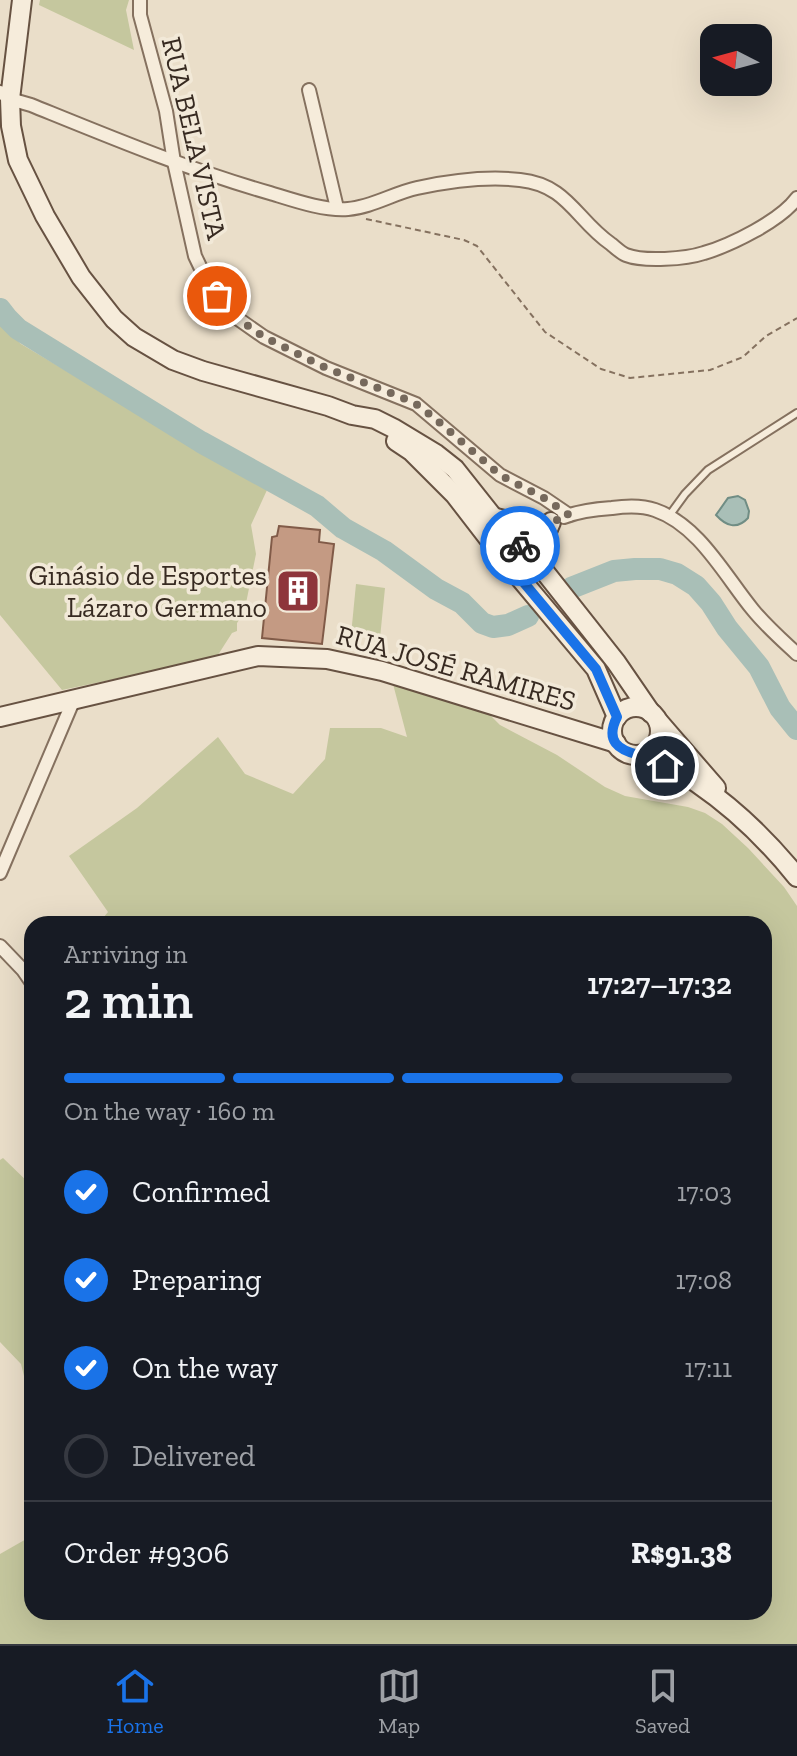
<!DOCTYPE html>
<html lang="en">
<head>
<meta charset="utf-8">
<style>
  :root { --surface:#171b24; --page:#242831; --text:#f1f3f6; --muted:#9ea1a6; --line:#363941; --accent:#1a73e8 }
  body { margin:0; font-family:"Zilla Slab",serif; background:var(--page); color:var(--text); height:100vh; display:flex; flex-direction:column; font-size:30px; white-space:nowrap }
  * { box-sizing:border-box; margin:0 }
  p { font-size:26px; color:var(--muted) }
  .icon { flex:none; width:44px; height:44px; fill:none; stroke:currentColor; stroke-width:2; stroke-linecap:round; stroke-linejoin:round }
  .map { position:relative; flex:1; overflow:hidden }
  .side { position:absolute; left:24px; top:916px; width:748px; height:704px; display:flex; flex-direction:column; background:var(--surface); border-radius:24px; box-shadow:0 8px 32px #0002 }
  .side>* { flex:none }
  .needle { width:52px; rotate:276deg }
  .fabs { position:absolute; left:700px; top:24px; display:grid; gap:16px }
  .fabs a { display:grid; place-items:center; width:72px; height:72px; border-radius:16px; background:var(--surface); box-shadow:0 8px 32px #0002; font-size:40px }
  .pin { position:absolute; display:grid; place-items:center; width:68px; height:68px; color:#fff; margin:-34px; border:4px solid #fff; border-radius:50%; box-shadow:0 2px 8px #0007 }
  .courier { position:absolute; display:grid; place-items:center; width:80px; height:80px; margin:-40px; border:6px solid #1a73e8; border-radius:50%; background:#fff; color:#222; box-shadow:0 2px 10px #0007 }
  .head em { font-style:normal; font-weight:600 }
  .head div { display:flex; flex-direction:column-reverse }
  .head { display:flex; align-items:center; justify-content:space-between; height:136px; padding:0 40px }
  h1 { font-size:52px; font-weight:600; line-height:60px }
  .bar { display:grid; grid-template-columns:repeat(4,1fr); gap:12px 8px; align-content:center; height:96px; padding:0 40px }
  .bar i { height:10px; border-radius:6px; background:var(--line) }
  .bar .active { background:var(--accent) }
  .bar p { grid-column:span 4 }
  .line { display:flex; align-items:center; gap:20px; padding:0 40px; border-top:2px solid var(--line) }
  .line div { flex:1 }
  ol { padding:0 40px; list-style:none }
  li { display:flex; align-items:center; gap:24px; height:88px }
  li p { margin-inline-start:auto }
  li .icon { padding:8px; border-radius:50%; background:var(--accent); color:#fff; stroke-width:4 }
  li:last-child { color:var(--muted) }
  li i { width:44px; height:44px; border:4px solid var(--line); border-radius:50% }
  .dock { display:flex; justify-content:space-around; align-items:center; height:112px; border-top:2px solid var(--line); background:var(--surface); font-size:22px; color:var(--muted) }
  .dock a { display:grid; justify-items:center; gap:4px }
  .dock .active { color:var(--accent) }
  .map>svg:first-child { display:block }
  .green { fill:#c5c79e }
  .water { fill:#a9bfb7; stroke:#708d84; stroke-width:2 }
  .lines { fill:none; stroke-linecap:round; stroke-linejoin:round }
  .river { stroke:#a9bfb7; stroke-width:22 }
  .building { fill:#c49a83; stroke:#815b48; stroke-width:2 }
  .lane-casing { stroke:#85715f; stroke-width:10 }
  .street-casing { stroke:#85715f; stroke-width:16 }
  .secondary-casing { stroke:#675242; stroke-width:22 }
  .path { stroke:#85715f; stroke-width:2; stroke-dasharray:6 4; stroke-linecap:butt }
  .lane { stroke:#f6ecdb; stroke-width:6 }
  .street { stroke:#f6ecdb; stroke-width:12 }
  .secondary { stroke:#f6ecdb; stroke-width:18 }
  .done { stroke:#76695c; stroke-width:8; stroke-dasharray:0 14.4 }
  .route { stroke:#1a73e8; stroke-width:10 }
  .labels { text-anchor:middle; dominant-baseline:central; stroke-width:7; stroke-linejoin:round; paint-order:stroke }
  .street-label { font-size:28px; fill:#372a21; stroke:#f2e9d8 }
  .poi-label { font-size:28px; fill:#372a21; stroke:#f2e9d8; text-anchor:end }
</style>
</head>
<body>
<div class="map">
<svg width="797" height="1644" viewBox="0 0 797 1644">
  <rect width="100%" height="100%" fill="#eadec9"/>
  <!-- green -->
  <g class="green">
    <path d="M40,0h89l-3,10 8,40 -95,-45z"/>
    <path d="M0,324l21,20 246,146 -16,35 5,29 -12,59 -7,10v8l-5,2 -16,25 -154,32 -62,-75z"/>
    <path d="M356,584l29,4 -5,50 -29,-3z"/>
    <path d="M393,684l93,27 14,14 57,30 48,32 20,9 63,11 17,6 17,11 26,24 36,39 13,19v738h-797v-90l28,-16 4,-1v75h732v-688h-666l10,-12 -39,-56 68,-48 81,-71 27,37 48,20 32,-35 5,-31h51l26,9z"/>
    <path d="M3,1158l29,28v222l-11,-44 -21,-22v-182z"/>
  </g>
  <!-- water -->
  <path class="water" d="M738,496l7,4 4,11 -1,7c-11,12 -22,8 -32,-3l12,-17z"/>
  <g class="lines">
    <!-- river -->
    <g class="river">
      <path d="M0,309l7,9 11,11 183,113 116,64 26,22 41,23 52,38 26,14 20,20 11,4 15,-2 20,-9"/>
      <path d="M571,588l43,-17 21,-2h25l17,5 19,12 15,17 16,25 32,39 21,41 17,21"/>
    </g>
  </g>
  <!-- building -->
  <path class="building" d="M279,526l41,4 -1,12 15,2 -12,100 -60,-6 10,-101 5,-1z"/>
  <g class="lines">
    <!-- lane casing -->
    <g class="lane-casing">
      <path id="lane" d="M669,516l16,-22 23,-24 89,-57"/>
    </g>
    <!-- street casing -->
    <g class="street-casing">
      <g id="street">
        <path d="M140,0v15l26,96 8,51 21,94 10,21 12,19 17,20 30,21 62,31 90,36 84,71 44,23 25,17"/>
        <path d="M309,90l28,118"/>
        <path d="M0,92l10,7 21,6c79,32 158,65 239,88 23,7 54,18 78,16 24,-2 46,-16 69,-21 33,-7 70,-12 103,-8 48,5 56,40 91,64 5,4 10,9 15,11 18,7 60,4 78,-2 27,-8 76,-32 93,-55"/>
        <path d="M564,517c15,-6 32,-8 48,-9 14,-2 29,-3 43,2 44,15 70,66 98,100 13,16 29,30 44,44"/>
        <path d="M509,565l13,-22 25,-19"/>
        <path d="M0,873l74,-174"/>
        <path d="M0,946l23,24 9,13"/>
      </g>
    </g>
    <!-- secondary casing -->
    <g class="secondary-casing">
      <g id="secondary">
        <path d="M22,0l-12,99 1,27 7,34 27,56 36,61 33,42 20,18 39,23 30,11 125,35 24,9 23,4 18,9 43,26 19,15 38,48 29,26 94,119 35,51"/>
        <path d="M396,441l15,10 44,44 54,70 87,104 21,48"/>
        <path d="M496,518l25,6 24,1"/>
        <path d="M540,565l1,-19 10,-24"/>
        <circle cx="636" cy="731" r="24"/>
        <path d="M0,717l258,-61 69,3 55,12 234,72"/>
        <path d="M658,721l58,67"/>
        <path d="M641,755c18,9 39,16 56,28 38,26 71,58 100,94"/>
      </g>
    </g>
    <!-- path -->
    <path class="path" d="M366,219l98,21 13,6 68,86 56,37 29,9 80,-8 33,-13 23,-21 31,-18"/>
    <!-- lane -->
    <use href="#lane" class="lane"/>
    <!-- street -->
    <use href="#street" class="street"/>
    <!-- secondary -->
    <use href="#secondary" class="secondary"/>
  </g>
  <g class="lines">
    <!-- done -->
    <path class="done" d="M217,296l17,20 30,21 62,31 70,27 20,9 16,12 68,59 44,23 25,17 -24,10 -25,21"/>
    <!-- route -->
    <path class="route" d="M520,546l-11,19 87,104 21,48c-12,24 1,33 22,38 9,2 18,8 26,11"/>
  </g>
  <!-- icons -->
  <defs>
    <g id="building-square" transform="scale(2.3)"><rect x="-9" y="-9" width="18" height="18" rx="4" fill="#8e353b" stroke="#f2e9d8"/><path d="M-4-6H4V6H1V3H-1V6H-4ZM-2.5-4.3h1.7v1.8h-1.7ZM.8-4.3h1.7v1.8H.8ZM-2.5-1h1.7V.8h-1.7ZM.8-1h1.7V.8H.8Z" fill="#fff"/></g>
  </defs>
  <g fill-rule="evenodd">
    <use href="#building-square" x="298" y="591"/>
  </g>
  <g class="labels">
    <!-- street labels -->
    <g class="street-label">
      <text transform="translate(194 138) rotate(77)">RUA BELA VISTA</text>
      <text transform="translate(456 668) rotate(16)">RUA JOSÉ RAMIRES</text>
    </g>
    <!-- poi labels -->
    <g class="poi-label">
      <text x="267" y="575">Ginásio de Esportes<tspan x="267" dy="32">Lázaro Germano</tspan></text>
    </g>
  </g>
</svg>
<div class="fabs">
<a><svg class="needle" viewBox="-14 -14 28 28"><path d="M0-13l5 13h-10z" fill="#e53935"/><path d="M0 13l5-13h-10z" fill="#9ea1a6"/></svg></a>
</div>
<div class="pin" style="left:217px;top:296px;background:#ea580c"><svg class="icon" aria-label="bag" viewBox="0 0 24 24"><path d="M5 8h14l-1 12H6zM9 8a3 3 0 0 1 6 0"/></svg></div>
<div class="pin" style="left:665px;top:766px;background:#1f2937"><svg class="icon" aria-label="home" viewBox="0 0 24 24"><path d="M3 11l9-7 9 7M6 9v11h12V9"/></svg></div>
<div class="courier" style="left:520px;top:546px"><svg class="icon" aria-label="bike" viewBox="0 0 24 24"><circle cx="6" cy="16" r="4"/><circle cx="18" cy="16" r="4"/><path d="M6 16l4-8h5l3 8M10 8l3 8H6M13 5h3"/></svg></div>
<section class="side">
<div class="head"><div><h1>2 min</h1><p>Arriving in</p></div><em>17:27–17:32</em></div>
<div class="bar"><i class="active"></i><i class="active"></i><i class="active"></i><i></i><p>On the way · 160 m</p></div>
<ol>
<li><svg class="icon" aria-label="check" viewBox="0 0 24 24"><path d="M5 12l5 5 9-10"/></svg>Confirmed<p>17:03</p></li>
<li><svg class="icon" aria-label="check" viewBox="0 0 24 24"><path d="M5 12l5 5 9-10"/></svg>Preparing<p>17:08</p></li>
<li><svg class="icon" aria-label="check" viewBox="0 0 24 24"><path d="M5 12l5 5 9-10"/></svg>On the way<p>17:11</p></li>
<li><i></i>Delivered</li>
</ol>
<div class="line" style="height:104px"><div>Order #9306</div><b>R$91.38</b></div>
</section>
</div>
<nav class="dock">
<a class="active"><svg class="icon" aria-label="home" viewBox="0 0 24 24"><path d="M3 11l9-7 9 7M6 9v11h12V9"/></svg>Home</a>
<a><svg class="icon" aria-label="map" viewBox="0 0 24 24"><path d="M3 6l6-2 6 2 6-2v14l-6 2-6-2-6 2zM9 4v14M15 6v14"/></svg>Map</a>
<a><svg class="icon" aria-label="saved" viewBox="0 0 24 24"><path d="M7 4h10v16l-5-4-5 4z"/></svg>Saved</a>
</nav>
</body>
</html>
